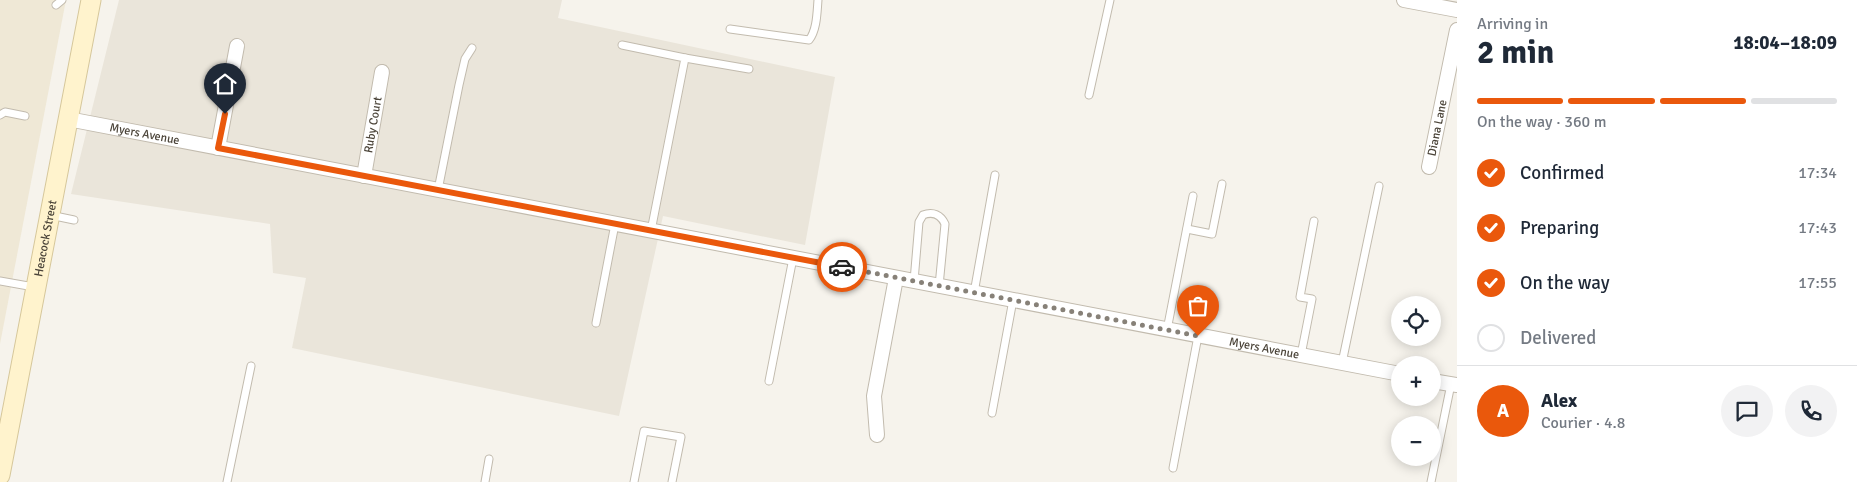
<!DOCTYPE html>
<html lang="en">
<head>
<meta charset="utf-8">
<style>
  :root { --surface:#fff; --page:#f2f2f3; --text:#1f2937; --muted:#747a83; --line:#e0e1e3; --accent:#ea580c }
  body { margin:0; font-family:Signika,sans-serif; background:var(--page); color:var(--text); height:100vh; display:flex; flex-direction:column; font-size:19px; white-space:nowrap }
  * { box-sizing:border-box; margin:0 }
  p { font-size:16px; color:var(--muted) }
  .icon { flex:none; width:28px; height:28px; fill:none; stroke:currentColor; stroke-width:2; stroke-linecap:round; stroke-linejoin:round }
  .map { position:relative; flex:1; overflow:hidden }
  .details { display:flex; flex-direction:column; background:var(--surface); width:400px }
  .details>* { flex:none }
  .controls { position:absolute; left:1391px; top:296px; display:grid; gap:10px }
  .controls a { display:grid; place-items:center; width:50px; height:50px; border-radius:50%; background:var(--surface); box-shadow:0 2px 12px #0003; font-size:25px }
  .pin { position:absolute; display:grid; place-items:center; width:42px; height:42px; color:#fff; margin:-51px -21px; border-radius:50% 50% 50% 0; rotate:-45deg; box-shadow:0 0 5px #0007 }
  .pin .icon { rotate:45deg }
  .courier { position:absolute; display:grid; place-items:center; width:50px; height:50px; margin:-25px; border:4px solid #ea580c; border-radius:50%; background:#fff; color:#222; box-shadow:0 1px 6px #0007 }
  .head em { font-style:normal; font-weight:800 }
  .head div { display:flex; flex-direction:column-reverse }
  .head { display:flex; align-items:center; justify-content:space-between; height:85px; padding:0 20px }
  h1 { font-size:32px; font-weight:800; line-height:38px }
  .bar { display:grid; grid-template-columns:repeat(4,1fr); gap:8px 5px; align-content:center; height:60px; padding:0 20px }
  .bar i { height:6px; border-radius:4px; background:var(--line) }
  .bar .active { background:var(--accent) }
  .bar p { grid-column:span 4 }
  .line { display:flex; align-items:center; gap:12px; padding:0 20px; border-top:1px solid var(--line) }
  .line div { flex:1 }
  .round { display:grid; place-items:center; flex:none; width:52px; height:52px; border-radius:26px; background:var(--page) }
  ol { padding:0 20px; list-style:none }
  li { display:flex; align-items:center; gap:15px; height:55px }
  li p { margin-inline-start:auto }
  li .icon { padding:5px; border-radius:50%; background:var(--accent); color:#fff; stroke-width:4 }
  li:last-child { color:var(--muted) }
  li i { width:28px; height:28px; border:2px solid var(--line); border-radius:50% }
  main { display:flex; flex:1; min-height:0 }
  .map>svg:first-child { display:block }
  .residential { fill:#eae5da }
  .education { fill:#efe8d6 }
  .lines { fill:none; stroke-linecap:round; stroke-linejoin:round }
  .lane-casing { stroke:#c2bbae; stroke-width:9 }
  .street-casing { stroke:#c2bbae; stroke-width:16 }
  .secondary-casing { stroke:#d6c79b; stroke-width:21 }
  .lane { stroke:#fff; stroke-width:7 }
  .street { stroke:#fff; stroke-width:14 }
  .secondary { stroke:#fff3cd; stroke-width:19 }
  .done { stroke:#878178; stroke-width:5; stroke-dasharray:0 9 }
  .route { stroke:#ea580c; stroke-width:6 }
  .labels { text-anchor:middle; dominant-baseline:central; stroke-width:4; stroke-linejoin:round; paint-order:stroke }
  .street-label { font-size:12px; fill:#4b4439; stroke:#fff }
</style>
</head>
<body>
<main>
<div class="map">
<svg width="1457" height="482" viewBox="0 0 1457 482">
  <rect width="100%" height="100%" fill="#f6f3ec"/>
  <!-- residential -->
  <path class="residential" d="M119,0h443l-4,18 277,59 -30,168 -142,-29 -44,200 -327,-68 14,-70 -33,-5 -3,-49 -199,-30z"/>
  <!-- education -->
  <path class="education" d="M0,0h66l-66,344z"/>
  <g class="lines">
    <!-- lane casing -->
    <g class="lane-casing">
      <g id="lane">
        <path d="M56,5l6,-5"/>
        <path d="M730,29l79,11c8,-10 8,-28 9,-40"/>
        <path d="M622,45l63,13 -34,173"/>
        <path d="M685,58l64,11"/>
        <path d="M1089,95l21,-95"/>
        <path d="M0,115l5,-3 20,4"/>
        <path d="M438,190l21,-105 6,-26 7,-11"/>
        <path d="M50,215l24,5"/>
        <path d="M1187,229l25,5 10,-50"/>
        <path d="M0,281l34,6"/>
        <path d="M914,281l5,-59 4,-7c10,-4 18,0 22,9l-6,62"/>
        <path d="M974,293l21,-118"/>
        <path d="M596,323l19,-99"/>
        <path d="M1167,330l26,-134"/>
        <path d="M1301,355l11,-56 -12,-2 14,-76"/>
        <path d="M1342,363l37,-177"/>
        <path d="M769,381l24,-123"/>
        <path d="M992,413l21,-113"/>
        <path d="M1173,468l25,-132"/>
        <path d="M227,482l24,-116"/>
        <path d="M485,482l4,-23"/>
        <path d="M634,482l10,-51 37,6 -9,45"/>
        <path d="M1431,482l20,-98"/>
      </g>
    </g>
    <!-- street casing -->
    <g class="street-casing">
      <g id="street">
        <path d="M1404,0l53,10"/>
        <path id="s1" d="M68,119l1332,255"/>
        <path d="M218,148l19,-102"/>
        <path id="s2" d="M1429,167l28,-137"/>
        <path id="s3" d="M364,176l18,-104"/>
        <path d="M1432,381l25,4"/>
        <path d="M877,435l-3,-39 22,-118"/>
      </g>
    </g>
    <!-- secondary casing -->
    <g class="secondary-casing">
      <g id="secondary">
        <path id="s4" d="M0,475l91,-475"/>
      </g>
    </g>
    <!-- lane -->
    <use href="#lane" class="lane"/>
    <!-- street -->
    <use href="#street" class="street"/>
    <!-- secondary -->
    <use href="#secondary" class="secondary"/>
  </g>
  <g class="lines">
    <!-- done -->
    <path class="done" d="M842,267l356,69"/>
    <!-- route -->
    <path class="route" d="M225,114l-7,34 624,119"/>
  </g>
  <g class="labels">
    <!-- street labels -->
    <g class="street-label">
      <text stroke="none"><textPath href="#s3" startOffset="52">Ruby Court</textPath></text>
      <text stroke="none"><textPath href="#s2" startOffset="40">Diana Lane</textPath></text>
      <text stroke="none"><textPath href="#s1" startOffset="78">Myers Avenue</textPath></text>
      <text stroke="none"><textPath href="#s4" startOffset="241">Heacock Street</textPath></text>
      <text stroke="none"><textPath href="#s1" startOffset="1218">Myers Avenue</textPath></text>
    </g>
  </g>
</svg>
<div class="controls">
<a><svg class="icon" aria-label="locate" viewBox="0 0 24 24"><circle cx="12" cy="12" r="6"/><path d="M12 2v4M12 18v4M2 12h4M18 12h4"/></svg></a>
<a>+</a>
<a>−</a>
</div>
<div class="pin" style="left:1198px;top:336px;background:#ea580c"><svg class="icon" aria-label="bag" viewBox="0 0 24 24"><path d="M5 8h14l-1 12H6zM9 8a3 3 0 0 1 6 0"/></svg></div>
<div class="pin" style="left:225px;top:114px;background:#1f2937"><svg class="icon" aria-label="home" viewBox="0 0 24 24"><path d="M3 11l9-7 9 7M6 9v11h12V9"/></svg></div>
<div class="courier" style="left:842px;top:267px"><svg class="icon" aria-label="car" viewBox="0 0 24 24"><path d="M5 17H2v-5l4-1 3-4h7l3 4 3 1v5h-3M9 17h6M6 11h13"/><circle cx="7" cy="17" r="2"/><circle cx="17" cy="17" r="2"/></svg></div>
</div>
<section class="details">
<div class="head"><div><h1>2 min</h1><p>Arriving in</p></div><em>18:04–18:09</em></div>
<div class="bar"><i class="active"></i><i class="active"></i><i class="active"></i><i></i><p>On the way · 360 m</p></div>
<ol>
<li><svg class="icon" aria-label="check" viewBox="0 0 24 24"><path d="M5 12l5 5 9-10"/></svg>Confirmed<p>17:34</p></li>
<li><svg class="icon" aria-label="check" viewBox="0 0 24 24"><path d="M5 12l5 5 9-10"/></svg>Preparing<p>17:43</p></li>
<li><svg class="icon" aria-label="check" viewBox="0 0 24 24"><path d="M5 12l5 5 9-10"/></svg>On the way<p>17:55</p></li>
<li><i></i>Delivered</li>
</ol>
<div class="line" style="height:90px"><b class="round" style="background:var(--accent);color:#fff">A</b><div><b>Alex</b><p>Courier · 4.8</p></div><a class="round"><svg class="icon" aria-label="chat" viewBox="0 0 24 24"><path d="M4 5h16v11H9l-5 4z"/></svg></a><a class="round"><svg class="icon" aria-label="phone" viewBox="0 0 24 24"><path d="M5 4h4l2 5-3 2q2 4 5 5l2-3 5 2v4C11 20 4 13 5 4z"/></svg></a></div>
</section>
</main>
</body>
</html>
